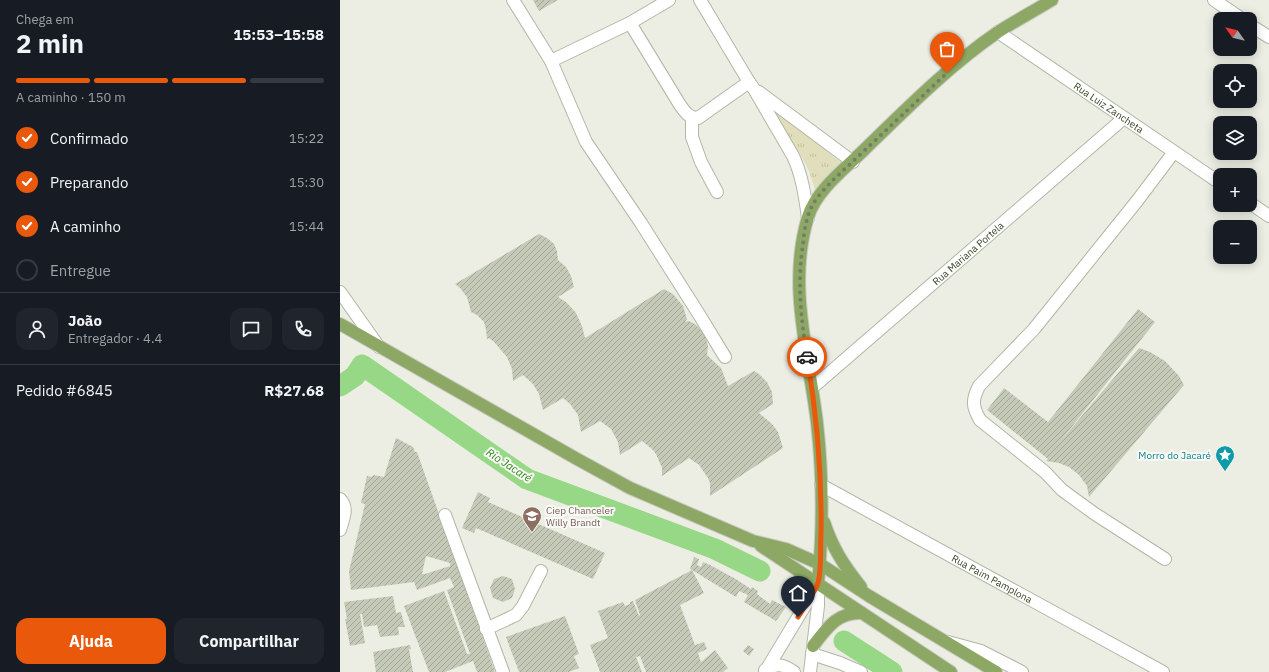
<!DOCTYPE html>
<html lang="pt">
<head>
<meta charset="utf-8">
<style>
  :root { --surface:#171b24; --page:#20242c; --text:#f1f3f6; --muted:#9ea1a6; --line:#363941; --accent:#ea580c }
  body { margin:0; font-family:"IBM Plex Sans",sans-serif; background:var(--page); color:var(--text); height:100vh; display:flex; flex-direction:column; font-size:15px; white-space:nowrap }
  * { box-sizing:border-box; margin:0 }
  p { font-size:13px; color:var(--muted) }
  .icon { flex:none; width:22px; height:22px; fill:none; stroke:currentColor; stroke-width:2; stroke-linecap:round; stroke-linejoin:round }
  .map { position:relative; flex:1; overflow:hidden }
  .details { display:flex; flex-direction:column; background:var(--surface); width:340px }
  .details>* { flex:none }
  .needle { width:26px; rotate:304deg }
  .tools { position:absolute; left:873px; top:12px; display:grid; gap:8px }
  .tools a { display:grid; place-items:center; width:44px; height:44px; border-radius:8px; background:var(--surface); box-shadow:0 2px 10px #0003; font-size:20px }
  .pin { position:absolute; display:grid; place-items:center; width:34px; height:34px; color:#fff; margin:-41px -17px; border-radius:50% 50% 50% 0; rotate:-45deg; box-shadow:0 0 4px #0007 }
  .pin .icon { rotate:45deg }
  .courier { position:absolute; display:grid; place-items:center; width:40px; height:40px; margin:-20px; border:3px solid #ea580c; border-radius:50%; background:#fff; color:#222; box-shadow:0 1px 5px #0007 }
  .summary em { font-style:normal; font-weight:700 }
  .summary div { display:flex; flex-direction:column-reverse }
  .summary { display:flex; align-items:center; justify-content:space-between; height:68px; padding:0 16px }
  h1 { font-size:26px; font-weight:700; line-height:30px }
  .bar { display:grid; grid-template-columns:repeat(4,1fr); gap:6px 4px; align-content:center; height:48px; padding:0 16px }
  .bar i { height:5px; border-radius:3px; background:var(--line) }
  .bar .active { background:var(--accent) }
  .bar p { grid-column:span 4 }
  .line { display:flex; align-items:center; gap:10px; padding:0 16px; border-top:1px solid var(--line) }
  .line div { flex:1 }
  .round { display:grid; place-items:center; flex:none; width:42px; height:42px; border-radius:12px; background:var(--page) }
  ol { padding:0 16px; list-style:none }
  li { display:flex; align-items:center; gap:12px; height:44px }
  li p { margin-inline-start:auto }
  li .icon { padding:4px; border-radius:50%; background:var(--accent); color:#fff; stroke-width:4 }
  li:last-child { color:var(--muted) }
  li i { width:22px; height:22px; border:2px solid var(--line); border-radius:50% }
  .action { display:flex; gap:8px; margin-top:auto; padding:8px 16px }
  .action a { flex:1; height:46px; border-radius:12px; background:var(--accent); color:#fff; font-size:16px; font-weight:700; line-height:46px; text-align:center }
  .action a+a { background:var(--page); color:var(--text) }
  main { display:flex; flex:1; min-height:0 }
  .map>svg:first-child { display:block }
  .grass { fill:url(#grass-tufts) }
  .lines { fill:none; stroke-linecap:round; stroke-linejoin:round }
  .river { stroke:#97d887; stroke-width:21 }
  .building { fill:url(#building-hatch); fill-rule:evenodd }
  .minor-casing { stroke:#b1b7a6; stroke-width:14 }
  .major-casing { stroke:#c6cac1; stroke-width:14 }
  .minor { stroke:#fff; stroke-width:12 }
  .major { stroke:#8da864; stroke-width:12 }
  .done { stroke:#757e65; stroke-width:4; stroke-dasharray:0 7.2 }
  .route { stroke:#ea580c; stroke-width:5 }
  .labels { text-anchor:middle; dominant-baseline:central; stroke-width:4; stroke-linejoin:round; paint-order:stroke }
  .street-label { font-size:10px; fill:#354221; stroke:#f9faf5 }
  .culture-label { font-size:10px; fill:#0d838f; stroke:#f9faf5; text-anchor:end }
  .education-label { font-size:10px; fill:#785e54; stroke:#f9faf5; text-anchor:start }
  .water-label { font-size:11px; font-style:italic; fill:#2a8415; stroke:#f9faf5 }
</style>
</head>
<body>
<main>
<section class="details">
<div class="summary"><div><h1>2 min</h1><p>Chega em</p></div><em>15:53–15:58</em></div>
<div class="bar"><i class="active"></i><i class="active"></i><i class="active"></i><i></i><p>A caminho · 150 m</p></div>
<ol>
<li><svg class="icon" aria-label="check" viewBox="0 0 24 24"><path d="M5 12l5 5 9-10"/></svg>Confirmado<p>15:22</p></li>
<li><svg class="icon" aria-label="check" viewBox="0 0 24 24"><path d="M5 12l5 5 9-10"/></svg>Preparando<p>15:30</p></li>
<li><svg class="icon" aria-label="check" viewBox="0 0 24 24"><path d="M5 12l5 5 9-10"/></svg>A caminho<p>15:44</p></li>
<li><i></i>Entregue</li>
</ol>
<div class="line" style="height:72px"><a class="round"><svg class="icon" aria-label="person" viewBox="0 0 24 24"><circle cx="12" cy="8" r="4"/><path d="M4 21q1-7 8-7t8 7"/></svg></a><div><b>João</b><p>Entregador · 4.4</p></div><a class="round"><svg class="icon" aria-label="chat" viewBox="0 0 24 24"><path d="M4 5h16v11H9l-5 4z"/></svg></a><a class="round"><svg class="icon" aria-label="phone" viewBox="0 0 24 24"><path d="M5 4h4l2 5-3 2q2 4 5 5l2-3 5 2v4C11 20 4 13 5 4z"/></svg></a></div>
<div class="line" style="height:52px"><div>Pedido #6845</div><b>R$27.68</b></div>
<div class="action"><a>Ajuda</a><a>Compartilhar</a></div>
</section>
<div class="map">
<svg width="929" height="672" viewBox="0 0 929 672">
  <defs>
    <pattern id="grass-tufts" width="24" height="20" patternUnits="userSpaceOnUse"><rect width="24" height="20" fill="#e1debb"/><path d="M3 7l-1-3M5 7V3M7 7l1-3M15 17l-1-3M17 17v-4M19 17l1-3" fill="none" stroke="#c2c0a0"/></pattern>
    <pattern id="building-hatch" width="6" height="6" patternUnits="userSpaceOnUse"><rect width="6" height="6" fill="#c5cab8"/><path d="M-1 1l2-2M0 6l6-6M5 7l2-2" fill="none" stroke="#a1a695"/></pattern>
  </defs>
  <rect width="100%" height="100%" fill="#eceee4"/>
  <!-- grass -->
  <path class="grass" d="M436,110l64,52 -25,28 -6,-19 -6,-12 -27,-42 -2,-4z"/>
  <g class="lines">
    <!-- river -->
    <g class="river">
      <path d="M0,386l15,-10 7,-11 165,114 188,70 45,22"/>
      <path d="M504,641l48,31"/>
    </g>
  </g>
  <!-- building -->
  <g class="building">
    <path d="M193,0h25l-19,11z"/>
    <path d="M199,234l8,4 7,6 3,7 1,9 8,7 5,9 3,11 -16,10 8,5 10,11 6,13 3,12 79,-49 9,5 10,12 4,13 -2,3 4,-1 6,3 9,9 4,13 -1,9 14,13 7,18 26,-15 5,3 8,8 5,10 1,12 -14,9 13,11 6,8 5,16 -73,48v-13l-2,-5 -9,-13 -10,-7 -27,18v-8l-6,-14 -4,-5 -10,-8 -22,14 -2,-13 -7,-13 -11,-8 -19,11 -3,-17 -8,-11 -7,-6 -20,12 -4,-16 -6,-10 -10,-9 -10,6 -1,-12 -5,-12 -13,-15 -5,-4 -2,1 -1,-9 -2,-8 -7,-7 -6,-3 -4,-15 -7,-9 -5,-4z"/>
    <path d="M798,309l17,13 -96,121 80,-95 11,4 15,9 14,15 5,9 -95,112 -2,-11 -8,-11 -10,-8 -10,-4 -13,-2 2,-2 -61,-49 17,-22 44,34z"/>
    <path d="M56,438l17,9 2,5h2l78,220h-18l-4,-11 -28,11h-16l-25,-66 40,-15 23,63h3l-23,-64 7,-3 -4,-9 -33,12 -3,-8 -63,8 -2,-19 16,-67 -4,-1 6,-27 5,1 1,-2 11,2zM86,556l24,7v3l-25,8h-3z"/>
    <path d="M138,492l12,6 -2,4 117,51 -12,26 -117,-51 -2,5 -12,-5z"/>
    <path d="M354,557l5,2 -2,6 4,2 2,-5 7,3 24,13 17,11 1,-2 6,4 -1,3 13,10 2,-4 14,7 -10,14 -32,-19 4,-7 -9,-4 -3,6 -44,-27 12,23 -24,12 15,40 9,-3 3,7 -9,4 3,9 14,-12 13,18 -5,4h-77l-6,-16 -4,1 6,15h-42l-10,-27 18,-7 -10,-27 25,-9 2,4 5,-2v-2l3,-1 6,15 1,-1 -5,-15 57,-30 -2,-1z"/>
    <path d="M163,576l9,3 3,10 -3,9 -9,4 -10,-4 -3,-10 4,-9z"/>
    <path d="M53,596l3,17 5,-1 4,15h-7l1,8 -19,2 -3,-12 -13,2 -2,-13h-2l5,29 -15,3 -5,-27h2l-3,-17z"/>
    <path d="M225,616l14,38 -5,2 5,12 -10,4h-50l-13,-35z"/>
    <path d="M70,645l1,4h-2l4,23h-37l-3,-20z"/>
    <path d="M408,645l6,4 -5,7 -6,-5z"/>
  </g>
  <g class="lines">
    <!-- minor casing -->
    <g class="minor-casing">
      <g id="minor">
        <path d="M173,0l38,61"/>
        <path d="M329,0l-39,23 50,82c5,7 9,13 18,13l51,-36"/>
        <path d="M360,0l49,82 5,7 39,67c9,19 12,40 15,62"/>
        <path d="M874,0l28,19"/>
        <path d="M290,23l-79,38 35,81 55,81 59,93 25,41"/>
        <path d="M910,25l19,12"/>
        <path id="s1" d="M658,32l222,151"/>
        <path d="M419,92l94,70"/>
        <path d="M352,118v19l9,25 16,30"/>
        <path d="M910,203l19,13"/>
        <path d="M0,292l39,55"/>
        <path id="s2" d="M472,388l312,-270"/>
        <path id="s3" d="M481,485l342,187"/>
        <path d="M0,499c9,9 3,20 0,31"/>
        <path d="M105,515l58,157"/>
        <path d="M825,559l-70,-45 -33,-24 -17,-18 -65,-52c-8,-14 -8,-20 -1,-34l55,-57 103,-128 37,-49"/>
        <path d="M146,629l30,-14 7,-9 18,-35"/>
        <path d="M608,642l33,9 41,21"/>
        <path d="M472,654l28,9 21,9"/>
        <path d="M425,670c12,-7 18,-6 29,2"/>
        <path d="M425,672l53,-88"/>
        <path d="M470,672l8,-66v-21"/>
      </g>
    </g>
    <!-- major casing -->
    <g class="major-casing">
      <g id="major">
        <path d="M0,324l237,135 53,29 123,53 33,8 34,15 49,32 127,76"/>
        <path d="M484,522c9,27 19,42 37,65"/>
        <path d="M421,546l190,126"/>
        <path d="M478,584c5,-53 5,-108 -1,-161 -8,-68 -30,-138 -9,-206 8,-27 38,-49 58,-69 40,-39 85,-84 132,-116 17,-11 36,-21 54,-32"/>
        <path d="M473,646c14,-18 24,-34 49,-33"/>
      </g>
    </g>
    <!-- minor -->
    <use href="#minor" class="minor"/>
    <!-- major -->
    <use href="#major" class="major"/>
  </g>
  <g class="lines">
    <!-- done -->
    <path class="done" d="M467,357c-6,-38 -10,-75 -4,-113 1,-12 3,-25 8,-36 5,-11 14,-19 21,-27l115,-108"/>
    <!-- route -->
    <path class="route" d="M458,617c5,-8 18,-27 20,-34 4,-15 2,-33 3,-49 1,-60 -4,-118 -14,-177"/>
  </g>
  <!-- icons -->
  <defs>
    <g id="sight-pin" transform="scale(1)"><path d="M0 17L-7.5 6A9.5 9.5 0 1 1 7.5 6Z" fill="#0f9aa8" stroke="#f9faf5"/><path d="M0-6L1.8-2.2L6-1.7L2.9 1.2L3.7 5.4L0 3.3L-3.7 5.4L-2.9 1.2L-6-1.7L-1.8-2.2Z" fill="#fff"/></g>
    <g id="school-pin" transform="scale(1)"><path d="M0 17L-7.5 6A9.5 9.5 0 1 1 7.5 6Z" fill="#8d6e63" stroke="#f9faf5"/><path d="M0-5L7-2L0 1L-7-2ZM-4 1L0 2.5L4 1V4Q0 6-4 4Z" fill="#fff"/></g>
  </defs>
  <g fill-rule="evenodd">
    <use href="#sight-pin" x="885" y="455"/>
    <use href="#school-pin" x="192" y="516"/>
  </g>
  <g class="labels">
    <!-- street labels -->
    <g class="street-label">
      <text stroke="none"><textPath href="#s1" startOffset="134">Rua Luiz Zancheta</textPath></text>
      <text stroke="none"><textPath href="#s2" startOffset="206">Rua Mariana Portela</textPath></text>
      <text stroke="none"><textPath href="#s3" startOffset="195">Rua Paim Pamplona</textPath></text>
    </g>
    <!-- culture labels -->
    <g class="culture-label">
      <text x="871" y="455">Morro do Jacaré</text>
    </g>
    <!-- education labels -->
    <g class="education-label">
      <text x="206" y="510">Ciep Chanceler<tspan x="206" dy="12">Willy Brandt</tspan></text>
    </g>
    <!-- water labels -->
    <g class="water-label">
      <text transform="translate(169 465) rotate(33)">Rio Jacaré</text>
    </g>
  </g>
</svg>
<div class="tools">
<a><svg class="needle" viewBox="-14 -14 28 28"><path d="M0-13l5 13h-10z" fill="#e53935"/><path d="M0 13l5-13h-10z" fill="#9ea1a6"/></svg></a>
<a><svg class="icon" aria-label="locate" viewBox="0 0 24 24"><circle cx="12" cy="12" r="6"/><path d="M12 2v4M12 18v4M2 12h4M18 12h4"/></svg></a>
<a><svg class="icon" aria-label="layers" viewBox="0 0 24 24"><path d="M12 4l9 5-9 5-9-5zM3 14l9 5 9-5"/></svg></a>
<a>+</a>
<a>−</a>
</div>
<div class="pin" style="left:607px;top:73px;background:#ea580c"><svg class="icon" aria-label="bag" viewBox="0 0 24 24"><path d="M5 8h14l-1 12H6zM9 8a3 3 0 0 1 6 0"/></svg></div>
<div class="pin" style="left:458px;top:617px;background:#1f2937"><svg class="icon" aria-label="home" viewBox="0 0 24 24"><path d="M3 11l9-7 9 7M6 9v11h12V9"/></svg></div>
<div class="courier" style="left:467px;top:357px"><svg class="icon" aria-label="car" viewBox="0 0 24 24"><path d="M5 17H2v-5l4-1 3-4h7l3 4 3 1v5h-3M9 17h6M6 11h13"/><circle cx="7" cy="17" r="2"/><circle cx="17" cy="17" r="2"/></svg></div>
</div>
</main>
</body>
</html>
